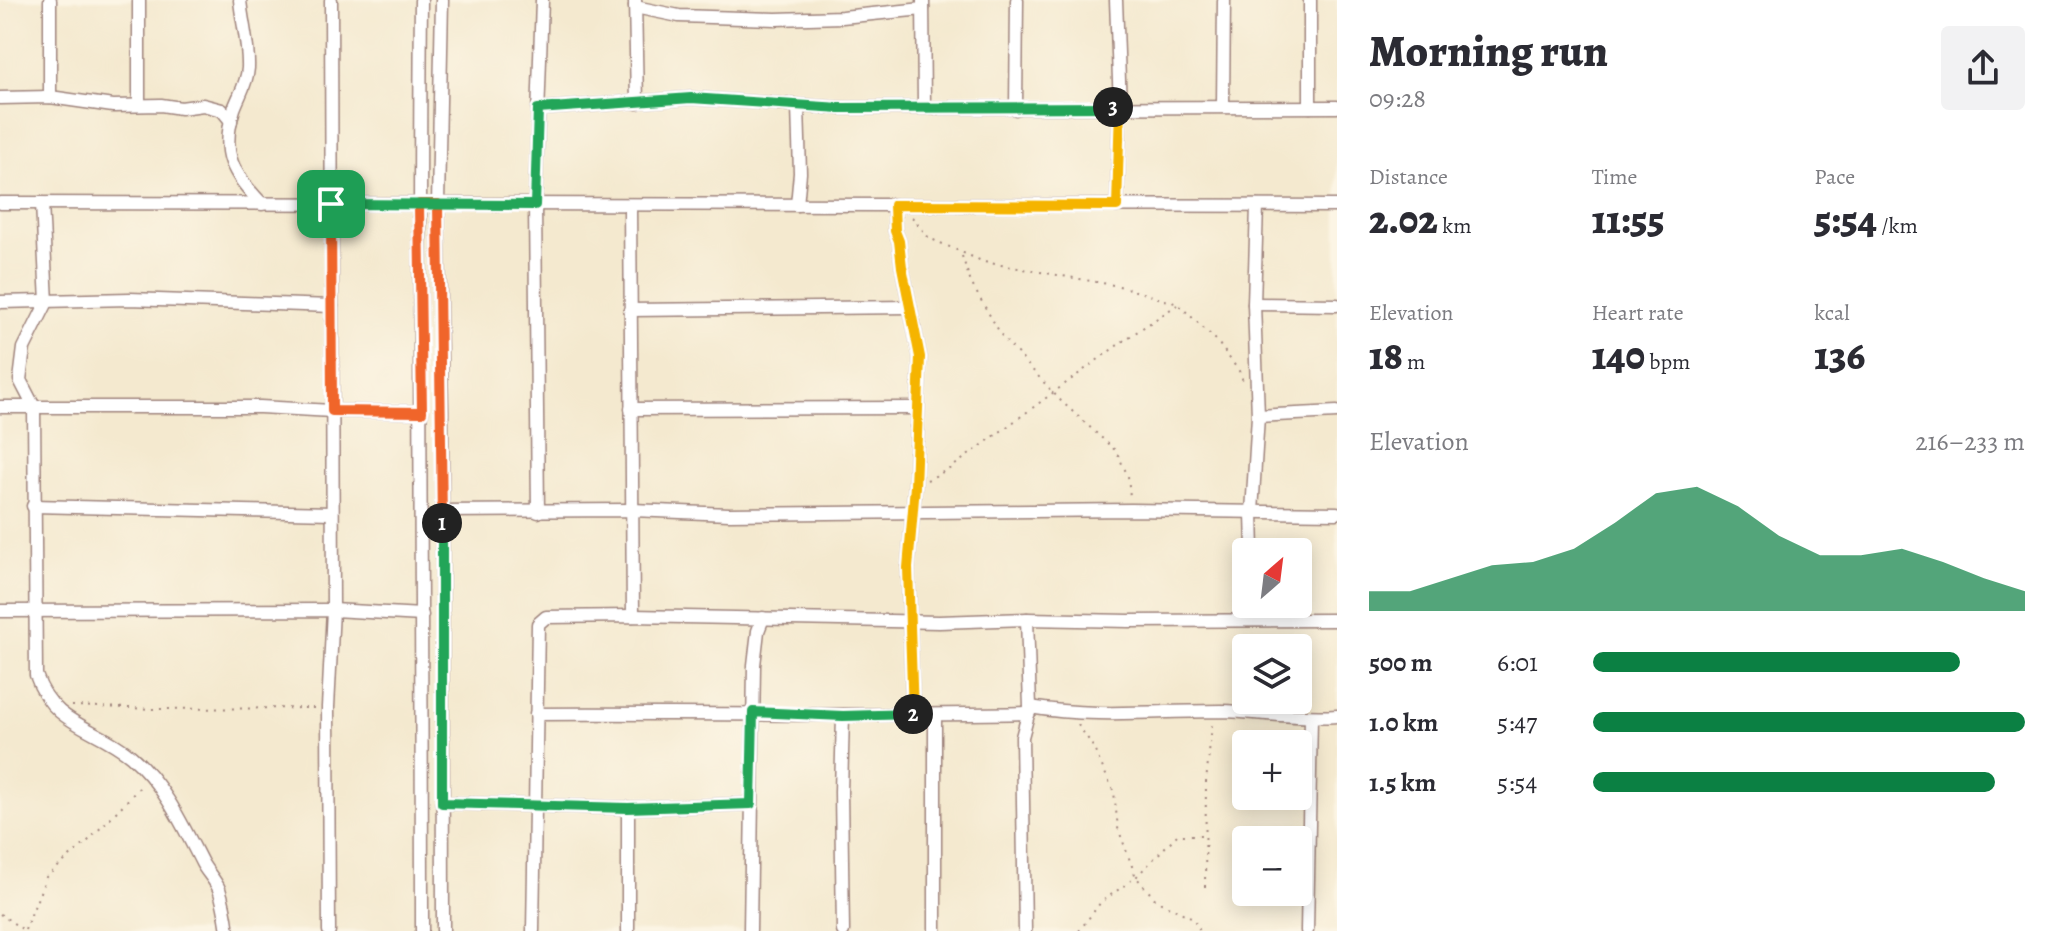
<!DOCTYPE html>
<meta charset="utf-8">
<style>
:root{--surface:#fff;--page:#f2f2f3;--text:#2b2b33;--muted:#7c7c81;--accent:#0b8043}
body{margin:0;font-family:Alegreya,serif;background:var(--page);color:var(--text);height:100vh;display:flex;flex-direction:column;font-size:30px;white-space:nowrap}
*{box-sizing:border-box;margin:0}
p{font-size:26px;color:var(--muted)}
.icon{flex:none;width:44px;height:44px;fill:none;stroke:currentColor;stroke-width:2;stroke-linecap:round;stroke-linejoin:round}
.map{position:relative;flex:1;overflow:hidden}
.drawer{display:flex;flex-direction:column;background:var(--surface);width:720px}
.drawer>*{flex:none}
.needle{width:52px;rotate:28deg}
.buttons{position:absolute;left:1232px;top:538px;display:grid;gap:16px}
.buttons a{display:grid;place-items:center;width:80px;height:80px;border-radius:8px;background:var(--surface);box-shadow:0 4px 20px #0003;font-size:40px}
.pin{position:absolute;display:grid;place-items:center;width:68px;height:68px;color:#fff;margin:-34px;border-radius:16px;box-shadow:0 4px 12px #0006}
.km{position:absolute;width:40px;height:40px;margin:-20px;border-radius:50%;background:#222;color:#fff;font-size:22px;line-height:40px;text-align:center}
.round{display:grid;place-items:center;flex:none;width:84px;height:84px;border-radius:8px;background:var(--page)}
.headline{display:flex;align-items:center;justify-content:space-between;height:136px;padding:0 32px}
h1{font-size:44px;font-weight:800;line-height:60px}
.stats{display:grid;grid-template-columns:repeat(3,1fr);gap:12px;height:136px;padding:8px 32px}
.stats div{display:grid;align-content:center}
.stats b{font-size:40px;font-weight:800}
.stats small{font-size:22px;font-weight:400}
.stats p{font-size:22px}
.chart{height:224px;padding:16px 32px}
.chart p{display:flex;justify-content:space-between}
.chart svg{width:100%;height:144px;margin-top:8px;fill:var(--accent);opacity:.7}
ul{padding:0 32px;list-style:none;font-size:26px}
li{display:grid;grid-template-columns:128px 96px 1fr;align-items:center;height:60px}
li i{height:20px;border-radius:10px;background:var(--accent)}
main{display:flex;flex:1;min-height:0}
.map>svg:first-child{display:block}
</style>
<main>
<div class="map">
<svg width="1337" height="931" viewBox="0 0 1337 931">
<rect width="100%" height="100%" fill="#fcf5e5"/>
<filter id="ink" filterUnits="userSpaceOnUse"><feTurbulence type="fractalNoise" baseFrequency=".0125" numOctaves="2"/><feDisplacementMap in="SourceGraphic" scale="16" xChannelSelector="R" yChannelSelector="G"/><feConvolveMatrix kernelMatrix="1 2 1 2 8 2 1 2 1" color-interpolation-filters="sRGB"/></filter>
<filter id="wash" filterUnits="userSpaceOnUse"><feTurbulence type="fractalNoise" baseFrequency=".006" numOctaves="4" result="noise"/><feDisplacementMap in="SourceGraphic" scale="32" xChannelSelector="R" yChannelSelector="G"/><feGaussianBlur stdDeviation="1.8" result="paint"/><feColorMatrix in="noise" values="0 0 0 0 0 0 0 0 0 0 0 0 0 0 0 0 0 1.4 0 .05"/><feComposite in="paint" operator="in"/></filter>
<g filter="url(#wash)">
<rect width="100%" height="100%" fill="#f4e9cf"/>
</g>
<g filter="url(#ink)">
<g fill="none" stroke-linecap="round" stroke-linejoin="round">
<defs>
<g id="minor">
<path d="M50,0v97"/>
<path d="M240,0c2,22 9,46 8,68 -1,16 -9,27 -14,41 -14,44 -2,64 28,95"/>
<path d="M421,0c-3,310 1,621 1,931"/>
<path d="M442,0l-4,204 4,207 1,520"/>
<path d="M635,0l2,103"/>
<path d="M923,0l1,106"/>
<path d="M1116,0l4,107 -3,99"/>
<path d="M1310,0v107"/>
<path d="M635,7l44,9 97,3 66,-2 81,-8"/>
<path d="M0,98l50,-1 63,9 48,-1 20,3 22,-3 19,5 9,11"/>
<path d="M139,105v-105"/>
<path d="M1223,105l1,-105"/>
<path d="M538,109l153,-11 149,10 497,-1"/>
<path d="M1016,109l1,-109"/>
<path d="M0,203l1337,3"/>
<path d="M42,203l5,99 -23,46 -4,32 14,27 2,268c17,51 59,51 95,81 33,28 52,70 71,107 5,9 13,17 17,26 5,14 7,28 9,42"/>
<path d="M630,205l3,411"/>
<path d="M797,205l3,-32 -2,-67"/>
<path d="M894,205l1,26 4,10 3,26 18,90 -5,129 -7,82 5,148"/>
<path d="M0,302l130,-3 202,7"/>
<path d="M1254,304l83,1"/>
<path d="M630,310l280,-3"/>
<path d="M0,407h260l72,4 90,1"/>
<path d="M631,409l286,-1"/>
<path d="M1258,416l79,-4"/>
<path d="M33,506l299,7"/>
<path d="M442,511l190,-1 97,4 402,-4 206,3"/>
<path d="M538,512l-3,-307 7,-205"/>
<path d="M1253,552l-1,-40 6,-96 -4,-112 3,-98"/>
<path d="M0,611l333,-1 89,5"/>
<path d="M1030,707c63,11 127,4 191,4 38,1 77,8 116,5"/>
<path d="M536,714c164,-1 328,3 493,-1"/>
<path d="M442,803l186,5 123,-4"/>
<path d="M329,931l-1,-224 5,-97 -2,-610"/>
<path d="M533,931l5,-307 8,-7 87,-1 306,6 88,-3 102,2 208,-1"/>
<path d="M628,931v-123"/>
<path d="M750,931l4,-266 4,-34 5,-13"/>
<path d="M843,931l-2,-139 2,-76"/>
<path d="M935,931v-216"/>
<path d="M1025,931l-3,-194 8,-30 -3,-88"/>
<path d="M1307,931l4,-214"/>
</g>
</defs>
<use href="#minor" stroke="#9f847d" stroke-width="15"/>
<g stroke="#9f847d" stroke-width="2" stroke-dasharray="2 6" stroke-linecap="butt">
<path d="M912,217l17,21 55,24 135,24 59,18 38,36 23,31 5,12"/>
<path d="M962,256l9,27 32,55 58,63 55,50 12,25 2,21"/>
<path d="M927,480l24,-12 175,-129 51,-34"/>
<path d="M72,706l83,3 162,-1"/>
<path d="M1078,725l13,18 23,49 4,36 18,49 21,24 36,17 7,13"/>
<path d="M1205,887l1,-105 6,-57"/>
<path d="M0,914l25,17"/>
<path d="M25,930l21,-53 40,-34 57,-59"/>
<path d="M1079,931l22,-29 35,-25 41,-42h28"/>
</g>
<use href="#minor" stroke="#fff" stroke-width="12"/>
</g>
</g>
<g fill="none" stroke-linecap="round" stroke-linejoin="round" filter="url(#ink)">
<defs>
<path id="split-1" d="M331,204l1,207 90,1 -3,-208h19l4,319"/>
<path id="split-2" d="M442,523v280l186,5 123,-4 2,-92 90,4 70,-2"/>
<path id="split-3" d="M913,714l-5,-146 7,-82 5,-129 -18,-90 -3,-26 -4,-10 -1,-26 223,1 3,-99h-7"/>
<path id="split-4" d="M331,204l204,1 3,-96 153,-11 149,10 273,-1"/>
</defs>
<use href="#split-1" stroke="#fff" stroke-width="16"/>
<use href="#split-2" stroke="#fff" stroke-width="16"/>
<use href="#split-3" stroke="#fff" stroke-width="16"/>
<use href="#split-4" stroke="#fff" stroke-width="16"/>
<use href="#split-1" stroke="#f0652b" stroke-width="10"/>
<use href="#split-2" stroke="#22a559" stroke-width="10"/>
<use href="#split-3" stroke="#f5b400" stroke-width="10"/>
<use href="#split-4" stroke="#22a559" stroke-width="10"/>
</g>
</svg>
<div class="buttons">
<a><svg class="needle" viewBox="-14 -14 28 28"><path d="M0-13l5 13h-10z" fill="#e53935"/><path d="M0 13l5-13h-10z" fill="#7c7c81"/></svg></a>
<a><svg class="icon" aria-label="layers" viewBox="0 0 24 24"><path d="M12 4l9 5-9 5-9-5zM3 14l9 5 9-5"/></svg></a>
<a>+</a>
<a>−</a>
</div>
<div class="pin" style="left:331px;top:204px;background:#1e9e55"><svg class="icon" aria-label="arrive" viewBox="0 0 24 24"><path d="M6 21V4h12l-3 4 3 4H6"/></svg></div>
<b class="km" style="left:442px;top:523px">1</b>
<b class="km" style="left:913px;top:714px">2</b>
<b class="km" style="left:1113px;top:107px">3</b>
</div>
<section class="drawer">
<div class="headline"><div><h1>Morning run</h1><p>09:28</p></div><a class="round"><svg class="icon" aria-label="share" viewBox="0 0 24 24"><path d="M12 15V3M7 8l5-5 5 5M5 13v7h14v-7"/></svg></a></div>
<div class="stats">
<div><p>Distance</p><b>2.02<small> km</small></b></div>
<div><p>Time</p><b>11:55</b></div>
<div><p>Pace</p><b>5:54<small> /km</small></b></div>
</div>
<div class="stats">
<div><p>Elevation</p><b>18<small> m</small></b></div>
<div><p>Heart rate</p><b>140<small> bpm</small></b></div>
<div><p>kcal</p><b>136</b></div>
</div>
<div class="chart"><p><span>Elevation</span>216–233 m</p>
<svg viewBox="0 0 160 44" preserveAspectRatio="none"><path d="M0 44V38L10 38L20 34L30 30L40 29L50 25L60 17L70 8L80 6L90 12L100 21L110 27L120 27L130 25L140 29L150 34L160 38V44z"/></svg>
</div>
<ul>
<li><b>500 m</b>6:01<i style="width:85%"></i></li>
<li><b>1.0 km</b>5:47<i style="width:100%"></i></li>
<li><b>1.5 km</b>5:54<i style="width:93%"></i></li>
</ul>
</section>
</main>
